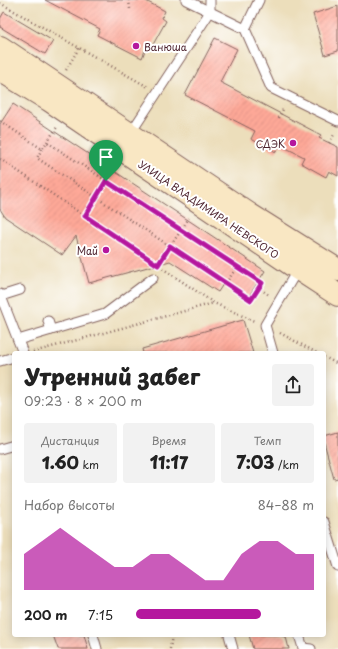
<!DOCTYPE html>
<html lang="ru">
<meta charset="utf-8">
<style>
:root{--surface:#fff;--page:#f2f2f2;--text:#222;--muted:#767676;--accent:#b5179e}
body{margin:0;font-family:"Playpen Sans",sans-serif;background:var(--page);color:var(--text);height:100vh;display:flex;flex-direction:column;font-size:15px;white-space:nowrap}
*{box-sizing:border-box;margin:0}
p{font-size:13px;color:var(--muted)}
.icon{flex:none;width:22px;height:22px;fill:none;stroke:currentColor;stroke-width:2;stroke-linecap:round;stroke-linejoin:round}
.map{position:relative;flex:1;overflow:hidden}
.panel{position:absolute;left:12px;top:351px;width:314px;height:286px;display:flex;flex-direction:column;background:var(--surface);border-radius:4px;box-shadow:0 2px 10px #0003}
.panel>*{flex:none}
.pin{position:absolute;display:grid;place-items:center;width:34px;height:34px;color:#fff;margin:-41px -17px;border-radius:50% 50% 50% 0;rotate:-45deg;box-shadow:0 0 4px #0007}
.pin .icon{rotate:45deg}
.round{display:grid;place-items:center;flex:none;width:42px;height:42px;border-radius:4px;background:var(--page)}
.head{display:flex;align-items:center;justify-content:space-between;height:68px;padding:0 12px}
h1{font-size:22px;font-weight:800;line-height:30px}
.figures{display:grid;grid-template-columns:repeat(3,1fr);gap:6px;height:68px;padding:4px 12px}
.figures div{display:grid;align-content:center;border-radius:4px;background:var(--page);text-align:center}
.figures b{font-size:17px;font-weight:800}
.figures small{font-size:11px;font-weight:400}
.figures p{font-size:11px}
.chart{height:112px;padding:8px 12px}
.chart p{display:flex;justify-content:space-between}
.chart svg{width:100%;height:72px;margin-top:4px;fill:var(--accent);opacity:.7}
ul{padding:0 12px;list-style:none;font-size:13px}
li{display:grid;grid-template-columns:64px 48px 1fr;align-items:center;height:30px}
li i{height:10px;border-radius:5px;background:var(--accent)}
.map>svg:first-child{display:block}
</style>
<div class="map">
<svg width="338" height="649" viewBox="0 0 338 649">
<defs>
<pattern id="building-hatch" width="6" height="6" patternUnits="userSpaceOnUse"><rect width="6" height="6" fill="#fea898"/><path d="M-1 1l2-2M0 6l6-6M5 7l2-2" fill="none" stroke="#db9083"/></pattern>
</defs>
<rect width="100%" height="100%" fill="#fff"/>
<filter id="ink" filterUnits="userSpaceOnUse"><feTurbulence type="fractalNoise" baseFrequency=".025" numOctaves="2"/><feDisplacementMap in="SourceGraphic" scale="8" xChannelSelector="R" yChannelSelector="G"/><feConvolveMatrix kernelMatrix="1 2 1 2 8 2 1 2 1" color-interpolation-filters="sRGB"/></filter>
<filter id="wash" filterUnits="userSpaceOnUse"><feTurbulence type="fractalNoise" baseFrequency=".012" numOctaves="4" result="noise"/><feDisplacementMap in="SourceGraphic" scale="16" xChannelSelector="R" yChannelSelector="G"/><feGaussianBlur stdDeviation="0.9" result="paint"/><feColorMatrix in="noise" values="0 0 0 0 0 0 0 0 0 0 0 0 0 0 0 0 0 1.4 0 .05"/><feComposite in="paint" operator="in"/></filter>
<g filter="url(#wash)">
<rect width="100%" height="100%" fill="#ecdebb"/>
<g id="blocks">
<g fill="url(#building-hatch)">
<path d="M45,0h99l21,11 -3,7 4,3 -16,29 -4,-2 -4,10 -45,-23 3,-6z"/>
<path d="M338,6v45l-13,4 -12,-41z"/>
<path d="M4,12l49,29 -8,13 -45,-27v-8z"/>
<path d="M215,38l22,11 -17,33 101,53 -2,3 19,9v29l-9,-5 -3,6 -25,-14 3,-6 -24,-12 -4,7 -25,-13 4,-8 -70,-36z"/>
<path d="M13,104l252,167 -16,25 -24,-15 -7,11 -48,-31 -81,22 -13,-47 -14,19 -57,-38 -5,-8v-85z"/>
<path d="M243,320l10,33h-110l-1,-4z"/>
<path d="M338,432v46l-4,1 -10,-37v-6z"/>
<path d="M53,635h31l4,14h-30z"/>
<path d="M249,635h29l8,2 3,12h-36z"/>
</g>
</g>
</g>
<g filter="url(#ink)">
<use href="#blocks" fill-opacity="0" stroke="#83625d" stroke-width="1"/>
<g fill="none" stroke-linecap="round" stroke-linejoin="round">
<defs>
<g id="lane">
<path d="M186,0l59,29 26,59 67,33"/>
<path d="M245,29l14,-29"/>
<path d="M130,134l80,-122v-12"/>
<path d="M0,294l23,59"/>
<path d="M1,296l19,-6"/>
<path d="M48,321l3,9"/>
<path d="M18,340l87,-26 48,-36"/>
<path d="M273,353l-8,-28 33,-56"/>
<path d="M0,361l14,-4"/>
<path d="M0,449l14,-4"/>
<path d="M324,522l14,45"/>
<path d="M93,635l4,14"/>
<path d="M229,635l4,14"/>
<path d="M299,635l4,13 8,1"/>
</g>
<g id="secondary">
<path d="M0,47l249,167 89,56"/>
<path d="M0,70l49,30 249,169 40,26"/>
</g>
</defs>
<use href="#lane" stroke="#83625d" stroke-width="11"/>
<use href="#secondary" stroke="#83625d" stroke-width="24"/>
<g stroke="#83625d" stroke-width="2.5" stroke-dasharray="1 3" stroke-linecap="butt">
<path d="M129,0l1,9"/>
<path d="M0,3l148,84"/>
<path d="M66,70l13,-22"/>
<path d="M279,118l5,-11"/>
<path d="M0,121l42,28 5,-7 215,141 -3,5 10,7"/>
<path d="M47,142l10,-15"/>
<path d="M329,143l6,-10"/>
<path d="M42,149l-5,9 214,142 8,-12"/>
<path d="M0,159l214,144 40,18"/>
<path d="M85,216l30,-48"/>
<path d="M158,265l31,-47"/>
<path d="M226,283l11,-16"/>
<path d="M280,333l37,20"/>
<path d="M33,352l181,-49"/>
<path d="M324,357l14,7"/>
<path d="M170,649l2,-14"/>
</g>
<use href="#lane" stroke="#fff" stroke-width="9"/>
<use href="#secondary" stroke="#f9e7c3" stroke-width="22"/>
</g>
</g>
<g fill="none" stroke-linecap="round" stroke-linejoin="round" filter="url(#ink)">
<defs>
<path id="route" d="M106,181l156,102 -11,17 -81,-54 -12,19 -73,-49z"/>
</defs>
<use href="#route" stroke="#fff" stroke-width="8"/>
<use href="#route" stroke="#b5179e" stroke-width="5"/>
</g>
<g fill="#b5179e" stroke="#fff" stroke-width="1.5">
<circle cx="136" cy="46" r="4"/>
<circle cx="293" cy="143" r="4"/>
<circle cx="106" cy="250" r="4"/>
</g>
<g text-anchor="middle" dominant-baseline="central" stroke-width="4" stroke-linejoin="round" paint-order="stroke">
<g font-size="10" fill="#4a1f2b" stroke="#fff" text-anchor="end">
<text x="144" y="46" text-anchor="start">Ванюша</text>
<text x="285" y="143">СДЭК</text>
<text x="98" y="250">Май</text>
</g>
<g font-size="10" fill="#4a1f2b" stroke="#fff">
<text transform="translate(209 209) rotate(34)">УЛИЦА ВЛАДИМИРА НЕВСКОГО</text>
</g>
</g>
</svg>
<div class="pin" style="left:106px;top:181px;background:#1e9e55"><svg class="icon" aria-label="arrive" viewBox="0 0 24 24"><path d="M6 21V4h12l-3 4 3 4H6"/></svg></div>
<section class="panel">
<div class="head"><div><h1>Утренний забег</h1><p>09:23 · 8 × 200 m</p></div><a class="round"><svg class="icon" aria-label="share" viewBox="0 0 24 24"><path d="M12 15V3M7 8l5-5 5 5M5 13v7h14v-7"/></svg></a></div>
<div class="figures">
<div><p>Дистанция</p><b>1.60<small> km</small></b></div>
<div><p>Время</p><b>11:17</b></div>
<div><p>Темп</p><b>7:03<small> /km</small></b></div>
</div>
<div class="chart"><p><span>Набор высоты</span>84–88 m</p>
<svg viewBox="0 0 160 44" preserveAspectRatio="none"><path d="M0 44V22L10 14L20 6L30 14L40 22L50 30L60 30L70 22L80 22L90 30L100 38L110 38L120 22L130 14L140 14L150 22L160 22V44z"/></svg>
</div>
<ul>
<li><b>200 m</b>7:15<i style="width:70%"></i></li>
</ul>
</section>
</div>
